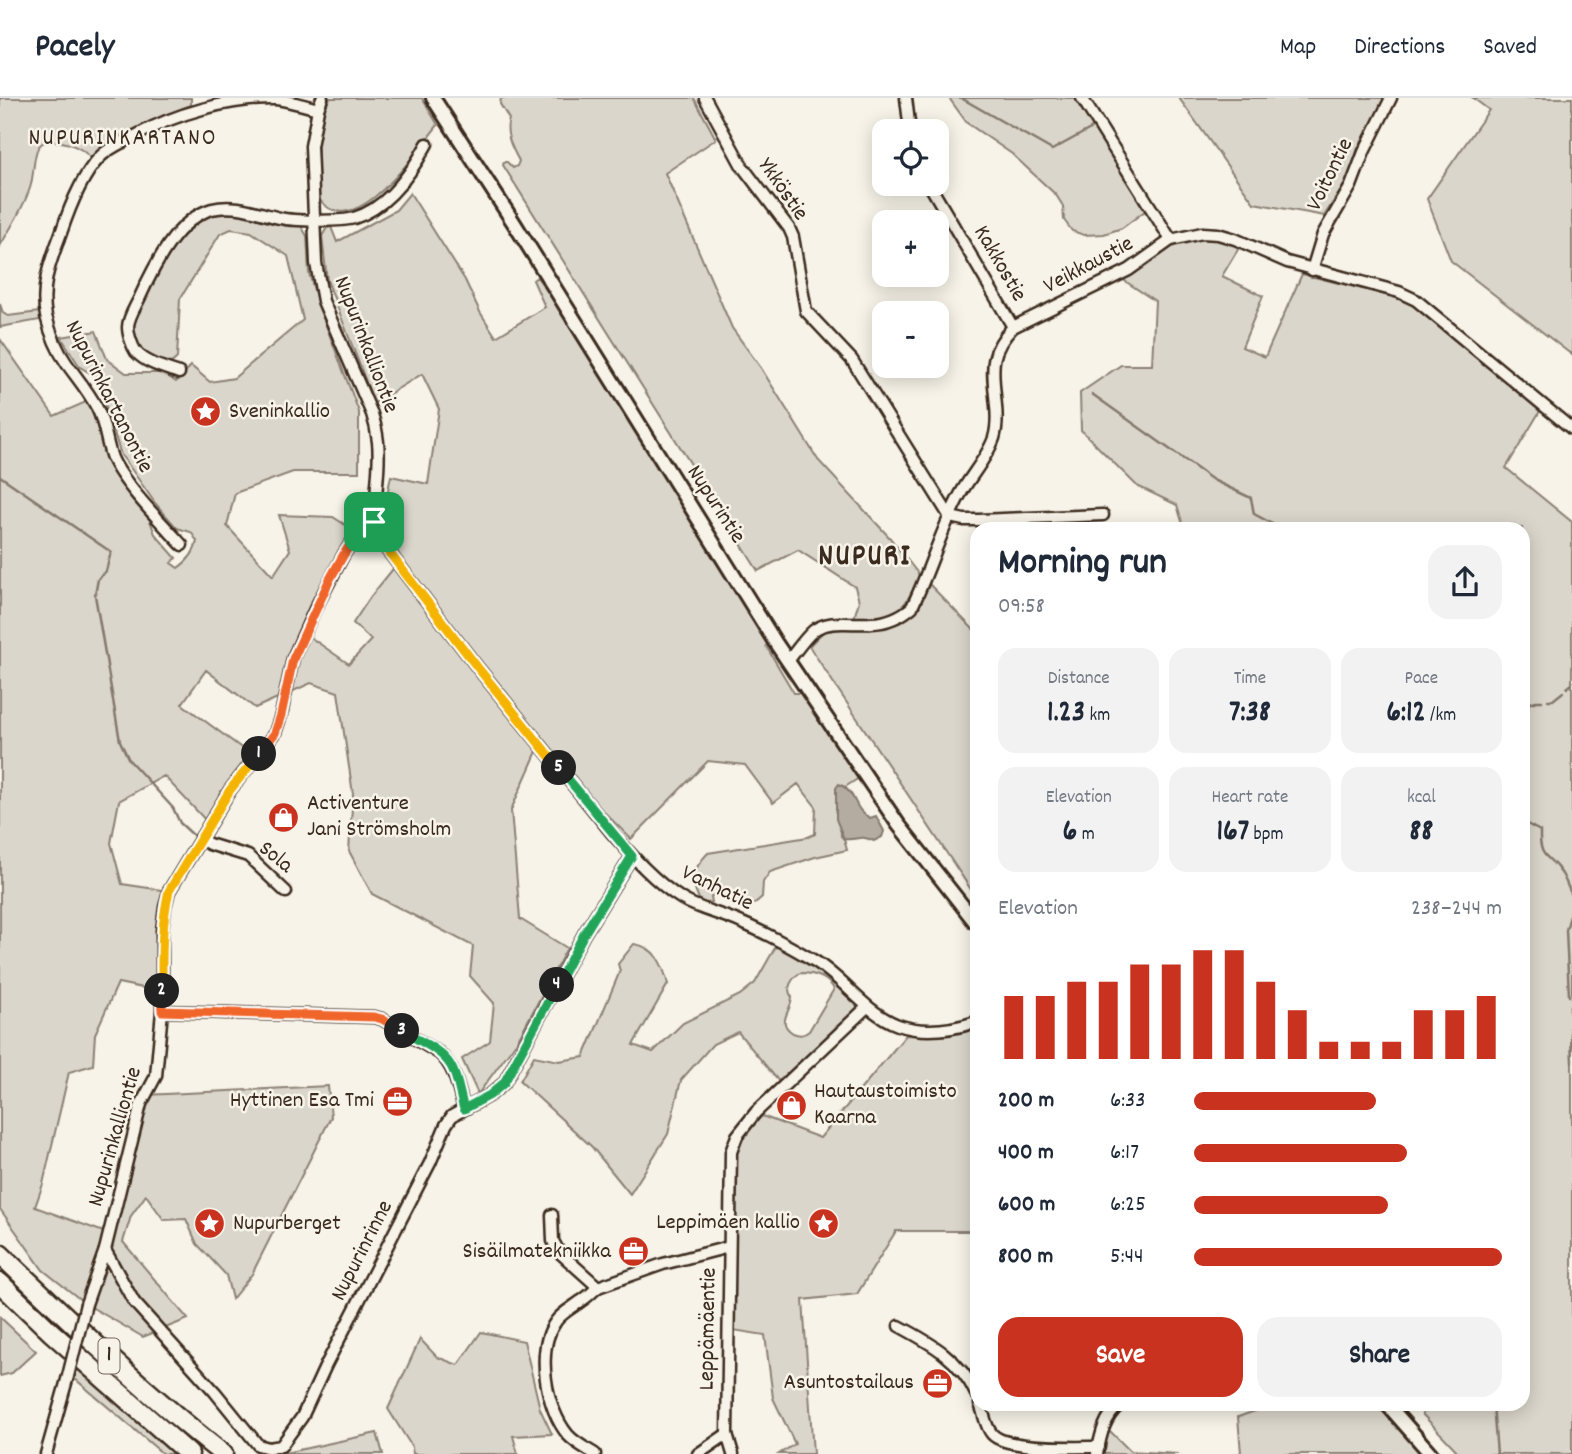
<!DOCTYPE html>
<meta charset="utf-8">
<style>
:root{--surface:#fff;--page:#f2f2f3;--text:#1f2937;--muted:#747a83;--line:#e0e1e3;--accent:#c8321e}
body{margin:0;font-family:Dekko,sans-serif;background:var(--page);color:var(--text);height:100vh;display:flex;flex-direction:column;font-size:26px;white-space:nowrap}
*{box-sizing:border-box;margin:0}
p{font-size:23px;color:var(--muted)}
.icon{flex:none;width:38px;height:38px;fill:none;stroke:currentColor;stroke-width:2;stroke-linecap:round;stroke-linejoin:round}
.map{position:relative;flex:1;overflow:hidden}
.drawer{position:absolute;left:970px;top:424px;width:560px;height:889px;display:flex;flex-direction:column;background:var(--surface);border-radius:21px;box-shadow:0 4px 18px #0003}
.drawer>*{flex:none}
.fabs{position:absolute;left:872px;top:21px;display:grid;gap:14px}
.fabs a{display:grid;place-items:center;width:77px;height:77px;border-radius:14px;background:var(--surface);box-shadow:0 4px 18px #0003;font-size:35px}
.pin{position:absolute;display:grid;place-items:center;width:60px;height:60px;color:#fff;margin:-30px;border-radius:14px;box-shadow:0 4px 10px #0006}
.km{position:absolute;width:35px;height:35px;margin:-18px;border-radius:50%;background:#222;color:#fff;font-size:19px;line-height:35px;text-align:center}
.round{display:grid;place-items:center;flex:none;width:74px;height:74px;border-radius:21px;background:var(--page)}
.overview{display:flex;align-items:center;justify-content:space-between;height:119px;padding:0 28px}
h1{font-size:38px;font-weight:700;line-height:52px}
.stats{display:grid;grid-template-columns:repeat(3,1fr);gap:10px;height:119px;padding:7px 28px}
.stats div{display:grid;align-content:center;border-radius:18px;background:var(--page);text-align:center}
.stats b{font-size:30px;font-weight:700}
.stats small{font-size:19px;font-weight:400}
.stats p{font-size:19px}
.chart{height:196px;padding:14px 28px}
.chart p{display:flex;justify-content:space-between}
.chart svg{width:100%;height:126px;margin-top:7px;stroke:var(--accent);stroke-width:6}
.button{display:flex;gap:14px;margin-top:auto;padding:14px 28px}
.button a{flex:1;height:80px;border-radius:21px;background:var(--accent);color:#fff;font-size:28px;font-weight:700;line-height:80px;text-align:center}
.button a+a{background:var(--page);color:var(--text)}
ul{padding:0 28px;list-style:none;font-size:23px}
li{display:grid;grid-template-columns:112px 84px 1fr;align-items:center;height:52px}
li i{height:18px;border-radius:9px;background:var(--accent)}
header{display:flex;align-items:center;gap:42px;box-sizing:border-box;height:98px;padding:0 35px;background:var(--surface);border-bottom:2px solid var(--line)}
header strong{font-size:33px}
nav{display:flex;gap:38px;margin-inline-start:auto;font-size:24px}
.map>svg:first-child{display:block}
</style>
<header>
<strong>Pacely</strong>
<nav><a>Map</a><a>Directions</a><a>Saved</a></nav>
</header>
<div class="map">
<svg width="1572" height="1356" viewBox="0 0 1572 1356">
<rect width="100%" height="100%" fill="#f7f3e8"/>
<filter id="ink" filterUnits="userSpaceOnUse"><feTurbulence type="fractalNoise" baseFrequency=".0143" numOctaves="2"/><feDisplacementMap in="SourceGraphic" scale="14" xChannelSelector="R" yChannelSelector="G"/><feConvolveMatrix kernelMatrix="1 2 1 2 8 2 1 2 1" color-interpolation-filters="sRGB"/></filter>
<g filter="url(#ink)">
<g fill="#dbd6cb" stroke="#8b8074" stroke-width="2" fill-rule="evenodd">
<path d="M0,0h191v7c-36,13 -70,28 -98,55 -4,-4 -8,-8 -13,-11 -10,-6 -38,-15 -43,1 -4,10 -3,26 -7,38 -7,21 -19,39 -30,58z"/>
<path d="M330,0h92l16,27c-21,25 -84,121 -119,74 -1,-34 -6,-70 11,-101z"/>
<path d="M501,0h193l22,41 -51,34 67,155 29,40 57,92 72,78 30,38c-19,38 -22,43 -66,42l5,-17 -4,-14 -57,-37 -40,21 -255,-406 1,-3h3l6,6 4,-2 2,-5c-7,-13 -15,-28 -10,-42l-9,-15z"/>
<path d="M949,0h127l69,113 -23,17 -18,6 -20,1 -12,-4 -8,-11 -1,-14 -7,-11 -44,-41 -45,-31z"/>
<path d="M1179,0h207l-28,50 -10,31 -24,37 -70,-13z"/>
<path d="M1473,0h99v257l-121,-94 -24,-62 62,-89z"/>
<path d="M410,95l55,87 15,32 16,25 49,-30 -12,-27 4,-3 35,48 146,233 50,84 -2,4 28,47h7l58,85 -14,9 -6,-2 2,51 3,3 3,11 -32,7 -45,15 -7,10 -1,15 -8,7 -8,-1 -29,-9 -4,1 -2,2 1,5 -10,2c-13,-21 -10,-35 6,-51l100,-16 7,-3 1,-27 -18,-23 -25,19 -28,-38 -37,-4 -77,78 -47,-47 -42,-52 -31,70 9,109 47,29 -50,93 -39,53 -16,-35 28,-18 4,-38 -24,-27 3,-30 -101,-52 -23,-43 4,-57 -15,-102 -27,-9 -56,25 -49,-38 -24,34 73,54 -46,66 -45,-48 -45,25 -8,42 11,41 47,7 -7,101 -44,-9 -23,51 -2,31 -24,7 -26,112 -8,23 74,27 36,-139 183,-9 3,31 -79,157 -20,25 -6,-24 -29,-31 -11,-25 -22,1 -18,-25 -15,21 -8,26 65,77 -45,18 -57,-33 -43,-34 -43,-61v-870l54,77 34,-15 26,71 35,46 6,16 21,24 -5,5 7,5c10,-7 17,-15 19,-27l-6,-9 -14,-4 -22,-25 -28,-40 -6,-8 -17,-54 1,-11 -10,-14 -15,-9 -19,-30 35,-6 11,28 19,14h37l13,9 15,-16 19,16 24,-4 69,-58 -15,-64 -37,-24 -20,-3 -11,5 -40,65 -3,59c-4,4 -5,5 -10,6 -10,1 -26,-10 -31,-18 -4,-9 -4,-20 -2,-29 20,-37 47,-110 97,-106 23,2 46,8 69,13l7,12 2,37 11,37 39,102v60h-66l-58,21 -8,33 46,50 17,-26 -11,-35 54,2 25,16 -54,100 45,31 22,-24 -18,-17 18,-27 30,-37 -19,-40 9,-43 37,8 11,-75 -17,-35 -49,30 -3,-12 -43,-112 -5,-44 5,-8 4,-1 6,15 59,-32z"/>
<path d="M1199,140h14l27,8 -18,30 41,20 -21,51 23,10 37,-83 93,23 22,10 123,104 -34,57 66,54v932h-112l-38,-40 8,-10h92v-876h-338l-7,-23 -40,-19 -56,-56 -1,-37 41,-28h31l3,-64 -33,-22 56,-36z"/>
<path d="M0,206l3,9 5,3 32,-4v8l-40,7z"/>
<path d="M929,486l45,46h2v258l-4,3 -163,-245 14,-14 22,-4h41l20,-11 12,-9z"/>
<path d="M634,846c22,3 29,21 34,40l-35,61 20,7 30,-29 57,-28 15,-12 21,-37c30,16 65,31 84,60l-1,5 -79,72 -42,-51 -25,12 -32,36 -13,54 -38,60 -38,-47 -72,-66 14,-25 25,5 25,-4 36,-86 -2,-7zM800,875c14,0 27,4 34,16l-25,42c-5,4 -9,5 -16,2 -18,-11 -1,-22 -1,-36 -7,-8 0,-19 8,-24z"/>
<path d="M976,928v205h-80l-39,63 -54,6 10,154h-34l16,-10 -22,-46 -8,-63 -32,-5 4,-179 8,-18 17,-17 58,22 86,-103 19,1z"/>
<path d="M0,1219l36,34 -24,22 -12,3z"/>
<path d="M481,1234l43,9 16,68 12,25 -39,2 5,18h-105l-1,-7 -24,-38 32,-70 17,18 21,8z"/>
<path d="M76,1269l103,87h-16l-89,-76z"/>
<path d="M1275,1306h104l43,50h-186l5,-1 -3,-36z"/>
<path d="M1104,1334l8,1 18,18 48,3h-78z"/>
<path d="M377,1335l6,21h-103z"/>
</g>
<path fill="#b4aca0" stroke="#84786c" stroke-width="2" d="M839,686c19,9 13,25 31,34l6,-2 8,15 -2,6 -8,4c-16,-7 -16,0 -30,-2l-8,-20v-31z"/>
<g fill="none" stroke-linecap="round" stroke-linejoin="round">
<g stroke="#84786c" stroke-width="2.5">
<path d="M961,0l91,52 42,-23"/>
<path d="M1092,296l121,86 38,18 3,16 26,14"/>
<path d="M0,378l111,76 -5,19 -8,8 -3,16 25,146 9,19 44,48 7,15 13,12"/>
<path d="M1567,590l5,-4"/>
<path d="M1548,602h5l10,-8"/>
<path d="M1522,608l14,-5h6"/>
<path d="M1522,711l5,15 13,7c-1,30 9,22 22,43 4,7 6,14 10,21"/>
<path d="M1569,898l-3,-66 6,-21"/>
<path d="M1570,908l2,56"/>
<path d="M1493,1306l4,50"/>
</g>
<defs>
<g id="street">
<path d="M705,0l37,68 47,62 4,9 13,74 46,49 98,157 14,3h15l124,-5"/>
<path d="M906,0l4,33"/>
<path d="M1082,0l89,142"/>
<path d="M929,86l84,143"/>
<path d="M1312,172l11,-36 28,-48 13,-34 27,-54"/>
<path d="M179,275c-14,-5 -32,-9 -43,-21 -4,-6 -8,-18 -8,-25 0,-10 8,-21 12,-30 14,-31 37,-78 72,-88 24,-6 45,4 68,9 12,3 62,4 74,0 33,-10 58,-46 73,-74"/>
<path d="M375,424l5,16 8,13 90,117 134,165c21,24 43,49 70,66 18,11 41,15 60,24 24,10 49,24 71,37 31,18 52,53 85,65 26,9 53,5 78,-3"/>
<path d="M182,447c-20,-22 -58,-60 -70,-87 -6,-16 -7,-35 -15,-50 -8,-16 -20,-30 -30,-44 -10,-14 -17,-32 -21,-48 -6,-30 5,-56 15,-83 8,-24 20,-56 38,-75 9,-10 24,-16 36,-22 39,-22 95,-38 141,-37 14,2 28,6 42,10"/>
<path d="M788,563c8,-10 16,-22 25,-30 16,-13 40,-6 59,-8 14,0 30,-7 40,-16 18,-37 29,-78 49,-114 10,-18 26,-35 33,-55 3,-10 3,-22 2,-32 -3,-35 -9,-52 17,-79l116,-57 42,-30 31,-7 16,1 17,5 52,23 112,30 17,8 156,129"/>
<path d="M200,741l9,5 39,12 38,36"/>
<path d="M162,913l212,6 8,2 57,34c17,15 19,36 25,56"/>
<path d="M552,1117l1,26 6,11 39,35 65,-23 66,-17"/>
<path d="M105,1152l29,52 81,90 43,53 11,3 12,-2 21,-29 24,-52 104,-202 16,-38 6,-9 38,-21 14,-12 80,-149 48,-78"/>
<path d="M86,1206l19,-54 36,-146 15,-28 6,-65v-81l3,-23 4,-16 61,-101 45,-57 6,-18 12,-57 22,-49 29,-55 14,-21 17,-11c-1,-26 6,-54 3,-80 -1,-9 -3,-19 -6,-28l-49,-113 -7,-38 -5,-117 7,-37 4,-11"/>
<path d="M899,1228c32,17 62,34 77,68"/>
<path d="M980,1306c4,9 5,22 12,30 14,16 84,13 107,13"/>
<path d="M46,1356l22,-78"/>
<path d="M595,1356c-8,-5 -20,-11 -27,-19 -22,-26 -33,-85 -12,-114 7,-9 16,-13 25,-20 7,-4 12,-10 17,-14"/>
<path d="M698,1356l29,-20"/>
<path d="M733,1356l-6,-20 4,-282 6,-16 19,-24 111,-105"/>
<path d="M1097,1356c4,-20 7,-36 23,-50"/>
</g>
<g id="secondary">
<path d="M433,0l81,125 261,419 123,182 78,99"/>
<path d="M1387,1306l44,50"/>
</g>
<g id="highway">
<path d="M0,1156c72,69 144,138 223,200"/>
<path d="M0,1185l52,50 137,121"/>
</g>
</defs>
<use href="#street" stroke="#3b2a1e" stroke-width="15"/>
<use href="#secondary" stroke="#3b2a1e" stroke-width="18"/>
<use href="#highway" stroke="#3b2a1e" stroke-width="23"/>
<use href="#street" stroke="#f7f3e8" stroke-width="10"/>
<use href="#secondary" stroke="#f7f3e8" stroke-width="12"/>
<use href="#highway" stroke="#f7f3e8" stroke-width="18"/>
<defs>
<path id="street-bridge" d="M68,1278l18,-72"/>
</defs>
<use href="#street-bridge" stroke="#3b2a1e" stroke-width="15" stroke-linecap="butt"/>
<use href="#street-bridge" stroke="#f7f3e8" stroke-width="10"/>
</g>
</g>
<g fill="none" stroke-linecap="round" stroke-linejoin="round" filter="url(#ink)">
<defs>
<path id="split-1" d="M259,656l16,-21 6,-18 12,-56 37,-80 14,-25 14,-21 16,-11"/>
<path id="split-2" d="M162,893c0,-34 -1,-67 7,-100l61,-101 29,-36"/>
<path id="split-3" d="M162,893v20l212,6 8,2 20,12"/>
<path id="split-4" d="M402,933c17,10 39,18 49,35 7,12 9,30 13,43l26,-14 14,-12 53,-98"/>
<path id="split-5" d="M557,887l27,-51 48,-78 -73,-88"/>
<path id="split-6" d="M374,424l6,16 8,13 90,117 81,100"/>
</defs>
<use href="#split-1" stroke="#fff" stroke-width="14"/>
<use href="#split-2" stroke="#fff" stroke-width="14"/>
<use href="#split-3" stroke="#fff" stroke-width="14"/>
<use href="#split-4" stroke="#fff" stroke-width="14"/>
<use href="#split-5" stroke="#fff" stroke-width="14"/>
<use href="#split-6" stroke="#fff" stroke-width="14"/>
<use href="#split-1" stroke="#f0652b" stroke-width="9"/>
<use href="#split-2" stroke="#f5b400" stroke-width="9"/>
<use href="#split-3" stroke="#f0652b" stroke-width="9"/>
<use href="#split-4" stroke="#22a559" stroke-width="9"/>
<use href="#split-5" stroke="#22a559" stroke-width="9"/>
<use href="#split-6" stroke="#f5b400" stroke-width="9"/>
</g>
<defs>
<symbol id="sight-disc" viewBox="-11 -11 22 22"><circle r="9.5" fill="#c8321e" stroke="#f7f3e8"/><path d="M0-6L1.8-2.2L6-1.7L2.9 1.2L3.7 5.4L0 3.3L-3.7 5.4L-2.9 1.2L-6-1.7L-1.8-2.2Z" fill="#fff"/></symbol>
<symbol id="shop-disc" viewBox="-11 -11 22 22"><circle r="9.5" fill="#c8321e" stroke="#f7f3e8"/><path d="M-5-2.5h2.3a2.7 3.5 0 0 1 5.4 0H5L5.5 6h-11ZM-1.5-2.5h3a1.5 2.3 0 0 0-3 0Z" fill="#fff"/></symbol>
<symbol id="office-disc" viewBox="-11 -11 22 22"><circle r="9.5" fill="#c8321e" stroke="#f7f3e8"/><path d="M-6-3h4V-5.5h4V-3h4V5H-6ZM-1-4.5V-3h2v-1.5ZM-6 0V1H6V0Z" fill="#fff"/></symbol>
</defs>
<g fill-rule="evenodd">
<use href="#sight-disc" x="188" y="296" width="35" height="35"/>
<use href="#shop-disc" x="266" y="702" width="35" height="35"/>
<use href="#office-disc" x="380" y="986" width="35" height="35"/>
<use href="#shop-disc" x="774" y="990" width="35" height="35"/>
<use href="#sight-disc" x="806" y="1108" width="35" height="35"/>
<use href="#sight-disc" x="192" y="1108" width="35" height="35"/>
<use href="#office-disc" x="616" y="1136" width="35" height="35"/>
<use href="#office-disc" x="920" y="1268" width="35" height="35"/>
</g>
<g text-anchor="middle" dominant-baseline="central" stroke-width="5" stroke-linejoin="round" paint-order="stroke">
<rect fill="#f7f3e8" stroke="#73665b" stroke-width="2" x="98.5" y="1240.5" width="21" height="35" rx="5"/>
<g font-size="21" font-weight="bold" fill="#3b2a1e">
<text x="109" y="1258">1</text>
</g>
<g font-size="23" fill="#3b2a1e" stroke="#f7f3e8">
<text transform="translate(1331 77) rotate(-64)">Voitontie</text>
<text transform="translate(782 92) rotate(55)">Ykköstie</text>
<text transform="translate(999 166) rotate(60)">Kakkostie</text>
<text transform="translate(1089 168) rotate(-28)">Veikkaustie</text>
<text transform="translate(365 247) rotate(69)">Nupurinkalliontie</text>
<text transform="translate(108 299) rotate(63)">Nupurinkartanontie</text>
<text transform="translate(715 407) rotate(57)">Nupurintie</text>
<text transform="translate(275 760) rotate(39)">Sola</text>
<text transform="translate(717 791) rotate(26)">Vanhatie</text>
<text transform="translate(116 1039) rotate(-74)">Nupurinkalliontie</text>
<text transform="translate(363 1153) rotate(-63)">Nupurinrinne</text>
<text transform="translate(709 1231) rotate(-89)">Leppämäentie</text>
</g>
<g font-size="23" fill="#3b2a1e" stroke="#f7f3e8" text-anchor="start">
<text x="229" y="314">Sveninkallio</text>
<text x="307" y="706">Activenture<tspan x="307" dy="26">Jani Strömsholm</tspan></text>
<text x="814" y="994">Hautaustoimisto<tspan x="814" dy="26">Kaarna</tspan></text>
<text x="374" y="1003" text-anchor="end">Hyttinen Esa Tmi</text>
<text x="800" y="1125" text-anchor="end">Leppimäen kallio</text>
<text x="233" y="1126">Nupurberget</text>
<text x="611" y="1154" text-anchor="end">Sisäilmatekniikka</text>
<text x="914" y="1285" text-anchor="end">Asuntostailaus</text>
</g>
<g font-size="24" letter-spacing="2" fill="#3b2a1e" stroke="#f7f3e8">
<text x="123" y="41">NUPURINKARTANO</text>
</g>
<g font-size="30" font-weight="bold" letter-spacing="2" fill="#3b2a1e" stroke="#f7f3e8">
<text x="865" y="460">NUPURI</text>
</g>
</g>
</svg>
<div class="fabs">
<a><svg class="icon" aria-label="locate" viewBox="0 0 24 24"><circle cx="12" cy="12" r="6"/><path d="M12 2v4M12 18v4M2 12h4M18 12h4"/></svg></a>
<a>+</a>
<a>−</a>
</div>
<div class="pin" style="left:374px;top:424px;background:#1e9e55"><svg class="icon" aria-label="arrive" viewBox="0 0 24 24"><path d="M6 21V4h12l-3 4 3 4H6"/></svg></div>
<b class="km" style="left:259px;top:656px">1</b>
<b class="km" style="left:162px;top:893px">2</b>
<b class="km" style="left:402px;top:933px">3</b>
<b class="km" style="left:557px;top:887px">4</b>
<b class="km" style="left:559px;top:670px">5</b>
<section class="drawer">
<div class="overview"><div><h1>Morning run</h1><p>09:58</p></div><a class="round"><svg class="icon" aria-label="share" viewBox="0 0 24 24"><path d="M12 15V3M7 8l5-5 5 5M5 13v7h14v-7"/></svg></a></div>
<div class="stats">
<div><p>Distance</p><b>1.23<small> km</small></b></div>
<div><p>Time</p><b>7:38</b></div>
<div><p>Pace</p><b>6:12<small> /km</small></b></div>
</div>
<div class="stats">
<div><p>Elevation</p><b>6<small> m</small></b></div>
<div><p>Heart rate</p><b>167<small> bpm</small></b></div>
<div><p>kcal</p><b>88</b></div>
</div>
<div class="chart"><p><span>Elevation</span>238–244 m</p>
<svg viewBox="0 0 160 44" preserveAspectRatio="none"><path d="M5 44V22M15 44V22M25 44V17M35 44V17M45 44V11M55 44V11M65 44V6M75 44V6M85 44V17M95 44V27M105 44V38M115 44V38M125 44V38M135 44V27M145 44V27M155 44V22"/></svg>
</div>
<ul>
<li><b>200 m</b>6:33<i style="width:59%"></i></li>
<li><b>400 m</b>6:17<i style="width:69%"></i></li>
<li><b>600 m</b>6:25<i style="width:63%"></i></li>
<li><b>800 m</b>5:44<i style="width:100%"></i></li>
</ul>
<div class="button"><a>Save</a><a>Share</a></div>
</section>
</div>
